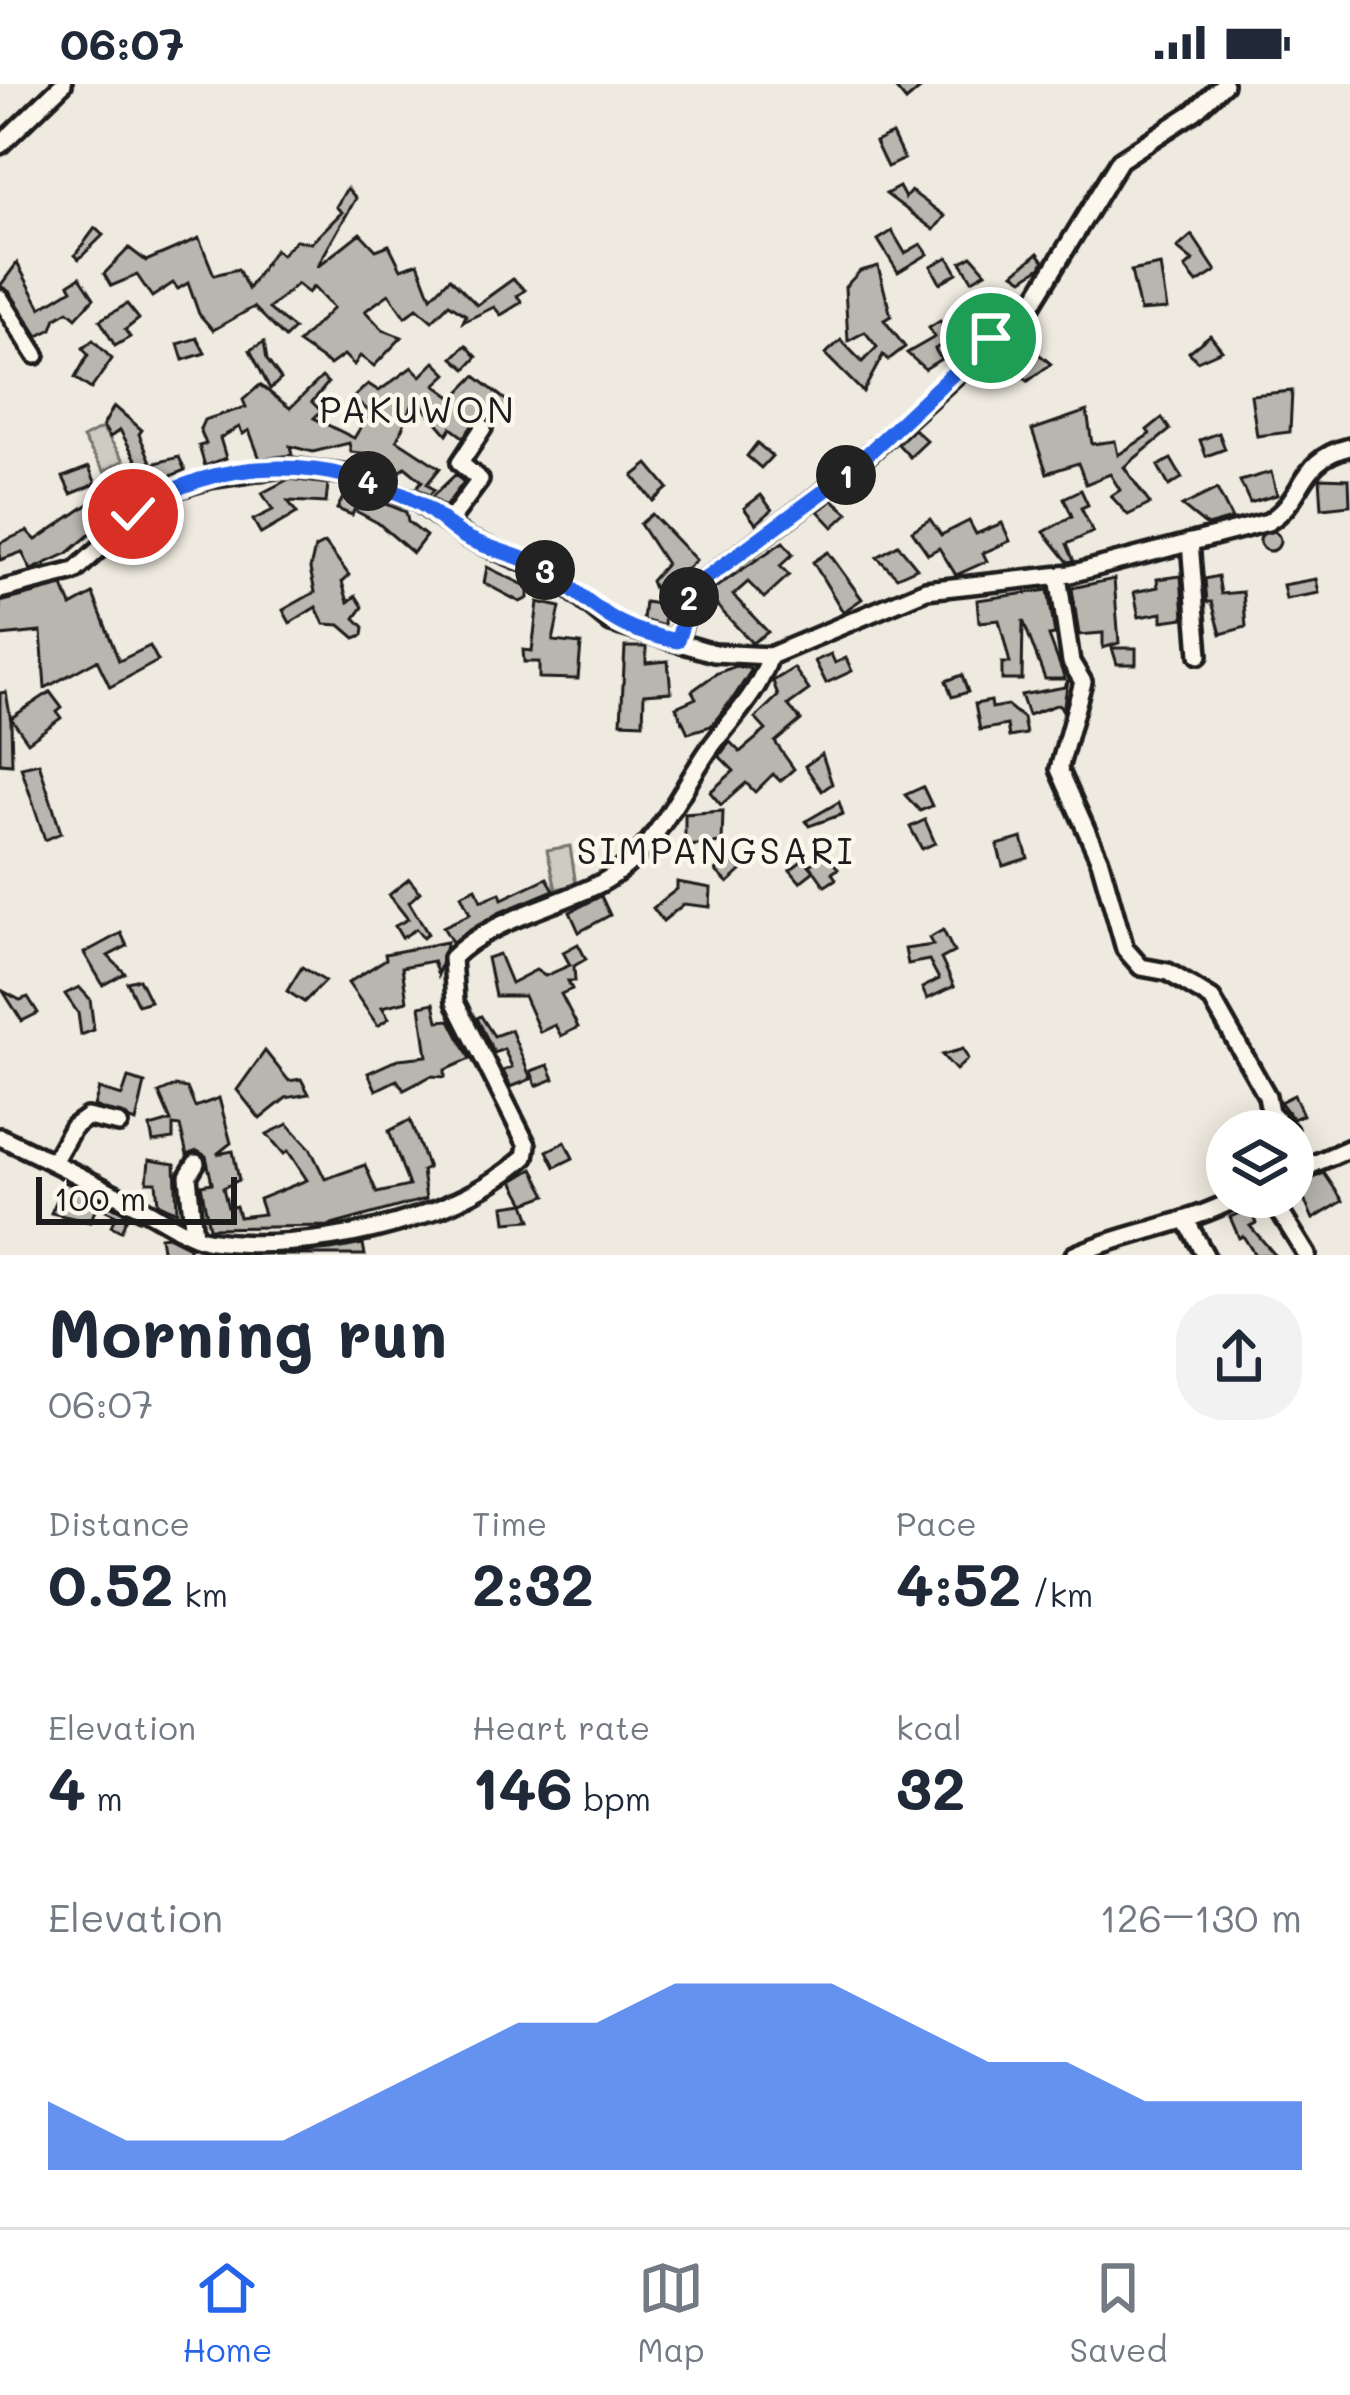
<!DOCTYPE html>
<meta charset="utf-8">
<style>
:root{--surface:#fff;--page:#f2f2f3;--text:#1f2937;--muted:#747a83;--line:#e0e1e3;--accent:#2563eb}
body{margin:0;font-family:Mali,sans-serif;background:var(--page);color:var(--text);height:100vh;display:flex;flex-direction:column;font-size:45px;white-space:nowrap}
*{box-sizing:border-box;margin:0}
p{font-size:39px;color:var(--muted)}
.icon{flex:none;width:66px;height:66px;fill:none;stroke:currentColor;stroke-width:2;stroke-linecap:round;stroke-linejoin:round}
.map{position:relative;height:1171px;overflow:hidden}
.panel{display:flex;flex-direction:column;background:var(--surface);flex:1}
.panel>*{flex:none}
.tools{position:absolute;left:1206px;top:1026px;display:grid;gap:24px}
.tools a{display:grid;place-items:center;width:108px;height:108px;border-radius:50%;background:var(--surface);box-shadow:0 6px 30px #0003;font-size:60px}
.scale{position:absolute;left:36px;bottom:30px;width:201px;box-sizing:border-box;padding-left:12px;border:6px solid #1c1c1c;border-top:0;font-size:33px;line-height:42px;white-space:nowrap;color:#1c1c1c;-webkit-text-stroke:9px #fbf7ec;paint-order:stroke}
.pin{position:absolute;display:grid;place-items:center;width:102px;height:102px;color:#fff;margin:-51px;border:6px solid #fff;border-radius:50%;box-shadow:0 3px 12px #0007}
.km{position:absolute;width:60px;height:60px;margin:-30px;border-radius:50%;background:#222;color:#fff;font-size:33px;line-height:60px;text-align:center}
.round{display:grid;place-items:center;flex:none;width:126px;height:126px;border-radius:48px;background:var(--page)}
.headline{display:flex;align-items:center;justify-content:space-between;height:204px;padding:0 48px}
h1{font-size:66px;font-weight:700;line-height:90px}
.figures{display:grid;grid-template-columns:repeat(3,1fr);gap:18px;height:204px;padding:12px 48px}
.figures div{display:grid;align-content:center}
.figures b{font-size:60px;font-weight:700}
.figures small{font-size:33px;font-weight:400}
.figures p{font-size:33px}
.chart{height:336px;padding:24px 48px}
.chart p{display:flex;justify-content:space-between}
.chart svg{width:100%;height:216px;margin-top:12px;fill:var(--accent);opacity:.7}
.status{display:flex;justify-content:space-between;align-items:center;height:84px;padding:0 60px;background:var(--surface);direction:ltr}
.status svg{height:33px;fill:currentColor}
.dock{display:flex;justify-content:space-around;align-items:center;height:168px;border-top:3px solid var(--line);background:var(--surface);font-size:33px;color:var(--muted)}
.dock a{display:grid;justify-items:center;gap:6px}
.dock .on{color:var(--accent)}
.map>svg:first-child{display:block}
</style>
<div class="status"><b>06:07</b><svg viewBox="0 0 49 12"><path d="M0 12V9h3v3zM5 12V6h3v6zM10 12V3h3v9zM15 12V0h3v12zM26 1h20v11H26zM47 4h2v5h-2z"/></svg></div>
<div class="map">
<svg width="1350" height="1171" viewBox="0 0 1350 1171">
<rect width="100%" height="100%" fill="#eeeadf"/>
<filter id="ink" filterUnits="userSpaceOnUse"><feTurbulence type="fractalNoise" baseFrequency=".00833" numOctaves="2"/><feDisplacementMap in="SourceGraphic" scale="24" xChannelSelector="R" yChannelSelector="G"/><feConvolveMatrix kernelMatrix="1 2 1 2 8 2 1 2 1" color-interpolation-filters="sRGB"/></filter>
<g filter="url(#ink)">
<g fill="#ceccc2" stroke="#75746f" stroke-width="3">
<path d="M102,344l22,32 -20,11 -21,-33z"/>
<path d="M570,762l6,39 -20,4 -9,-39z"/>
</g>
<g fill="#b9b6af" stroke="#1c1c1c" stroke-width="3">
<path d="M892,0h34l-20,17z"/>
<path d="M892,50l12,25 -17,8 -12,-25z"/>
<path d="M899,103l6,11 6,-7 34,25 -11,14 -48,-36z"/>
<path d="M347,104l9,10 -39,69 43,-34 16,17 13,-5 12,24 17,-6 13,34 19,-19 27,27 36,-26 12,11 -8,6 5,6 -21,13 -7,-8 -31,15 3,-7 -17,-11 -17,17 -15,-13 -12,9 -16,-23 -24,17 18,19 19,7 -28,29 -14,-10 -6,9 -10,-10 -14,10 -32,-22 35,-35 -20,-21 -5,6 -11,-9 -28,25 25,20 -9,9 -31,-31 -41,23 -14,-16 -11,-31 -10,6 -5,-6 -21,14 -15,-22 -26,11 -7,-12 25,-26 17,13 53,-23 15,37 24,-6 10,20 27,-40 6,6 15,-15 15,3 31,-31 -6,-5z"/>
<path d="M95,144l8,7 -24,24 -4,-4z"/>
<path d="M892,147l13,22 16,-9 7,10 -30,18 -20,-32z"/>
<path d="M1192,151l24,36 -19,12 -12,-15 8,-7 -16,-13z"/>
<path d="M1038,169l6,8 -3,6 -18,12 -9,-6z"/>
<path d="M972,172l14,16 -14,8 -11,-18z"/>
<path d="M948,173l9,16 -17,10 -9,-17z"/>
<path d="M17,179l24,45 31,-19 -3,-5 11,-7 14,21 -18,20 -8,-7 -12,7 -4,11 -14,7 -28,-44 -10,-6z"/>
<path d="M1160,181l7,44 -27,2 -9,-40z"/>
<path d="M878,182l13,50 -7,4 21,27 -17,13 -5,-5 -20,37 -38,-38 16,-14 21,22 15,-15 -12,-15 -17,9 -3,-54 15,-16z"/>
<path d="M997,202l17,20 -11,11 -15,-18z"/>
<path d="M127,220l12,15 -14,11 5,7 -15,9 -15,-26z"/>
<path d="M940,237l11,18 -16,10 6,10 -16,10 -18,-16 28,-16 -6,-9z"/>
<path d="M1210,251l12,15 -25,11 -8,-9z"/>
<path d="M197,254l8,15 -22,7 -5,-16z"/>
<path d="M93,256l19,19 -21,30 -16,-11 13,-23 -5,-7z"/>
<path d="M264,258l3,18 14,19 -11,10 -20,-39z"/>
<path d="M466,261l11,12 -11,12 -13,-11z"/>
<path d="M1030,263l21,17 -23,17 -15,-13z"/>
<path d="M435,278l12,12 -12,11 18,13 22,-22 37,29 -12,11 -10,-9 -27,30 -12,-9 -4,6 -26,-30 -5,6 -4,-4 -15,34 43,28 -13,16 7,6 -5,5 -13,-7 6,-7 -17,-14 -12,12 -37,-17 5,-9 -10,-1 -2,-9 -36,9 -23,-6 2,9 -32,4 -11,-29 -6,4 -4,-7 -19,11 6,20 -21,8 -6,-20 7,-2 -6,-15 4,-9 42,-13 -3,-7 17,-15 30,23 32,-31 6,6 -16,19 9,9 -7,7 40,20 16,-26 -17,-14 15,-14 11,7 33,-24 9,9z"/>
<path d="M1292,307l-2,41 -33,4 -6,-41z"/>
<path d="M114,322l28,24 -3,4 13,30 27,-7 6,13 -35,15 -30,-55 -10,7 -7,-11z"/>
<path d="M1087,327l5,33 23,-3 3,14 32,-21 -3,-4 15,-12 8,12 -46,37 26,37 -22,11 -17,-19 9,-6 -10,-16 -24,10 -8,-21 -31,10 -15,-43z"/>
<path d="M914,345l13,12 -17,16 -12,-13z"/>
<path d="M1219,349l6,16 -19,7 -6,-16z"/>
<path d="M757,359l15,13 -11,12 -14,-12z"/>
<path d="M1171,375l11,19 -13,8 -11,-20z"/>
<path d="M648,380l20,24 -15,13 -20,-25z"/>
<path d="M89,383l7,17 -25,10 -8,-17z"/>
<path d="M1271,388l6,23 -27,8 -10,-22z"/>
<path d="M455,391l9,7 -19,25 -13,-10z"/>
<path d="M1320,394l29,1 1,26 -28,3z"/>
<path d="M289,395l39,5 -2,19 -38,-2 9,12 -36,21 -8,-14 20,-10 -11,-17z"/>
<path d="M124,396l12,15 -68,58 -37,17 -9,-18 -22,8v-17l27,-12 9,9z"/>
<path d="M348,404l58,24 2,10 18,14 -13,17 -35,-30 -24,-13 -2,5 -15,-6z"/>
<path d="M1217,405l15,30 -25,7 -25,-20z"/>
<path d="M1081,406l7,15 -7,3 12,24 -26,12 7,17 -6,1 -24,-30 28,-16 -8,-18z"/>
<path d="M761,411l11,15 -16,14 -12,-16z"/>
<path d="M833,416l15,13 -15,14 -15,-16z"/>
<path d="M652,430l44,46 -39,36 -6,-15 15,-17 -26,-40z"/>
<path d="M930,435l11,16 28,-14 7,13 26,-11 8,18 -27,12 4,8 -31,14 -17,-27 -11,6 -16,-23z"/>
<circle cx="1270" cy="457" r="10"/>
<path d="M783,458l10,12 -13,12 9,9 -25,23 -16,-16 -15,13 35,37 -16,11 -46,-49z"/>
<path d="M325,459l24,32 -7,7 6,20 8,-6 7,11 -8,11 9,9 -1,8 -8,3 -15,-13 -16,-1 -8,-17 -26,16 -7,-13 32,-18 -5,-23 5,-21z"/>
<path d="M898,461l19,23 -20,9 -20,-20z"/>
<path d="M828,468l34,47 -19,13 -30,-50z"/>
<path d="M487,483l41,20v11l-8,4 -36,-19z"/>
<path d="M1181,492l3,42 -22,3v-8l-23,4 -5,-25 24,-5 -1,-8z"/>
<path d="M1218,492l3,18 22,-2 3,35 -25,7 -9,-32h-5l-2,-23z"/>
<path d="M1114,495l5,64 -16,5v-15l-24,2 -7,-47z"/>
<path d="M1316,495l3,14 -33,6 -3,-14z"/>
<path d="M63,502l8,20 22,-12 26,67 31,-15 8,15 -48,26 -13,-27 -52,28 -4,-56 -41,4v-34z"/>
<path d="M1048,506l7,45 -6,1 16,43h-20l-22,-59 -1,60h-20v-17h8l-11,-43 -20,2 -2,-22z"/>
<path d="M538,518l22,5 -7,34 28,3 -3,35 -39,-1v-16h-15l-1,-12 9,1z"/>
<path d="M645,518l20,3 -1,21 -21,-6z"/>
<path d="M625,563h21v16l22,-2 3,31 -27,2 -1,29 -22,-1z"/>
<path d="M1112,564h24v16h-19z"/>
<path d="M831,570l4,9 11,-5 6,13 -26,12 -11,-22z"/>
<path d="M736,582l16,3 -18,28 -23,29 -23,7 -12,-26 20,-9 -4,-7 25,-18z"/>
<path d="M794,584l15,22 -21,15 13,15 -26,22 19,27 -14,12 -7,-7 -18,18 -9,-9 -25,22 -11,-13 24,-21 -15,-15 11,-14 10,10 26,-22 -11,-12 23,-22 -5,-15z"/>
<path d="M962,591l6,17 -16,5 -6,-16z"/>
<path d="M1068,596l-5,31 -4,-7 -31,11 -7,-20 44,-8z"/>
<path d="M6,608l5,29 1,43 -12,-1v-70z"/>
<path d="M50,608l12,16 -5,4 4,6 -33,24 -17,-24z"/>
<path d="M991,617l1,7 15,-3 16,13 3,16 -17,3 -2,-12 -27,5 -5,-26z"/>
<path d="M822,670l10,30 -10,7 -17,-25z"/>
<path d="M39,679l22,70 -16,7 -24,-73z"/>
<path d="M923,703l9,19 -12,5 -15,-16z"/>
<path d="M839,718l4,12 -34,12 -3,-5z"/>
<path d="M723,727l-1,32 -37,3v-32z"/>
<path d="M925,736l10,23 -13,6 -12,-22z"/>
<path d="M1022,754l6,20 -25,8 -6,-21z"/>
<path d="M827,769l11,16 -6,4 4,6 -11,7 -15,-21z"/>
<path d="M730,774l12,12 -14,13 -12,-12z"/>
<path d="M804,775l10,12 -14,11 -10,-12z"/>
<path d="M547,794l7,12 -56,23 -46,29 -9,-15 27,-13 -9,-19 15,-7 5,13 19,-8 2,6z"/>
<path d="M409,795l11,13 -11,10 19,32 -5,4 -7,-9 -14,9 -7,-12 13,-7 -19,-24z"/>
<path d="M677,798l34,6 -1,19 -26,-3 -21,17 -10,-13 24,-19z"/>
<path d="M601,812l9,19 -31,17 -9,-20z"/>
<path d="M943,846l11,22 -13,7 13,27 -27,13 -5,-11 17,-9 -10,-19 -21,4 -3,-15 28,-4 -4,-7z"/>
<path d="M121,849l6,13 -19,10 17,17 -22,12 -19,-32z"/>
<path d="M447,858l-9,33 -5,-14 -31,6 5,34 -25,6 7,11 -11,8 -30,-43 38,-24 -1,-5z"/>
<path d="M578,860l8,15 -12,7 1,15h-7l4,8 -11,5 17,33 -17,9 -6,-11 -15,7 -16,-36h-29l-8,-38 12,-4 12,29 25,-13 9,6 25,-11 -7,-13z"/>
<path d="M302,883l23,14 -21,21 -17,-11z"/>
<path d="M139,895l11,22 -12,4 -11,-23z"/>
<path d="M79,903l11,12 4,31 -13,5 -3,-22 -13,-19z"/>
<path d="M3,907l17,9 8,-3 10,16 -16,8z"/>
<path d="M434,919l4,18 12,-1 20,39 -25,11v7l-14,-1 -27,14 -7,-10 -21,10 -8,-17 31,-14 28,-3 -7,-50z"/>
<path d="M481,932l13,20 17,-6 20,49 -20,8 -8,-16 9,-4 -8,-18 -10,4 -17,-35z"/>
<path d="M963,965l5,10 -12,11 -14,-15z"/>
<path d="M265,967l24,30 12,-2 8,15 -23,4 -26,21 -23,-29z"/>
<path d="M548,981l6,14 -18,7 -5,-15z"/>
<path d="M128,994l17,5 -9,39 -42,-16 5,-17 23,7z"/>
<path d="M175,1002l12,2 8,19 24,-9 12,45 -14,11 16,-3 6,29 -16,8 5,20 8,-2 3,11 25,-3 -5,-15 48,-19 -19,-29 -4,3 -17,-20 21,-10 22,24 15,31 40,-14 12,28 32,-7 -20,-55 21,-11 18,48 -6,3 4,28 -98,27 -119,2 -8,-43 11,-2 -6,-27 -9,-5 -10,4 -7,-29 -7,-1v14l-20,3 -3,-15 21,-6 -12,-28z"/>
<path d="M1294,1011l9,20 -10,4 -13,-17z"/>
<path d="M565,1058l8,16 -18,9 -8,-16z"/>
<path d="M149,1076l26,4 2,48 -19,-9 -2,-21h-9z"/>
<path d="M533,1085l14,26 -22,8 6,17 -25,2 -2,-16 21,-3 -12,-22z"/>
<path d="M1324,1089l19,28 -30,18 -15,-33z"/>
<path d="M65,1098l52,27 23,12 -12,-6 -7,16 -10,-5 5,-11 -19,-9 -7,16 -39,-9z"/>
<path d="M1249,1125l7,14 -6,3 25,29h-20l-12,-19 -4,2 -9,-21z"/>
<path d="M167,1152l22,11v4l-26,4 -3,-18z"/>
<path d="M363,1160l2,11h-92l58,-5z"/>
</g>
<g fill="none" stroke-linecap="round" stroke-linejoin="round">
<defs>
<g id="minor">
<path d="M0,61l63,-61"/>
<path d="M0,214l36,57"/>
<path d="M448,439l32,-43 -20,-17 23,-35"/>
<path d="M1190,458l9,113"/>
<path d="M1058,492l13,86 12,20 -24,87 41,92 25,88 16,18 27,5 44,27 55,97 3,16 18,19"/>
<path d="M0,506l75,-19 84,-77 51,-15 79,-12 59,8 69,26 50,37 83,35 61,50 103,30 56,3 156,-66 144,-16 198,-52c40,-25 28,-62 82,-75"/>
<path d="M677,557l18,-54 147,-109 187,-169 91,-149 74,-48 30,-28"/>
<path d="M0,1053c48,22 94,46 140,70 21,11 43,27 66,33 95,15 246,-16 319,-83l2,-12 -72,-143 -3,-44c37,-38 103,-51 149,-75 54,-29 76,-88 109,-135 24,-33 47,-52 60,-92"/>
<path d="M1293,1059l6,28"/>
<path d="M53,1078l20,-35 14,-10 32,7"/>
<path d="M1293,1089l57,-25"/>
<path d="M1271,1113l36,58"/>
<path d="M1187,1138l18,33"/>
<path d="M194,1152l-6,-60 8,-13"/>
<path d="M1074,1171c55,-24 112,-29 165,-58"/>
</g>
</defs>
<use href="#minor" stroke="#1c1c1c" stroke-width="24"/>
<use href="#minor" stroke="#fbf7ec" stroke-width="15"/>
</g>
</g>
<g fill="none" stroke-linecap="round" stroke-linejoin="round" filter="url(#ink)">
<defs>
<path id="route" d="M133,430c81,-61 201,-58 288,-10 16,9 28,24 44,33 27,14 59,18 85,36 52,36 60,55 127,68l17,-54 148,-109 149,-140"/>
</defs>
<use href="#route" stroke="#fff" stroke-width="24"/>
<use href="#route" stroke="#2563eb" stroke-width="15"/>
</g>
<g text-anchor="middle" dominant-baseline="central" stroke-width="9" stroke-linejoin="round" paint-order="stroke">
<g font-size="36" letter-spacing="3" fill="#1c1c1c" stroke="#fbf7ec">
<text x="418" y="324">PAKUWON</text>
<text x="716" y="765">SIMPANGSARI</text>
</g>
</g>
</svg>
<div class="tools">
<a><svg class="icon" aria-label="layers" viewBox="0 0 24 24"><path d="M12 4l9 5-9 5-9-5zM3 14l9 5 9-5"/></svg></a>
</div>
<div class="scale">100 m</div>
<div class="pin" style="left:991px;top:254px;background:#1e9e55"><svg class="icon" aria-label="arrive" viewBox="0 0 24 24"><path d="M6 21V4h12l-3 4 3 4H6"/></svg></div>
<div class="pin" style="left:133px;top:430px;background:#d93025"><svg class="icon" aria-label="check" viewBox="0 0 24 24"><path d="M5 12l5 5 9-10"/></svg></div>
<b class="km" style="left:846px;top:391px">1</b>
<b class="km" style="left:689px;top:513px">2</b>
<b class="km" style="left:545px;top:486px">3</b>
<b class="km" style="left:368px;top:397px">4</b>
</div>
<section class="panel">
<div class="headline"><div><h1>Morning run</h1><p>06:07</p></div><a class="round"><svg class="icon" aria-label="share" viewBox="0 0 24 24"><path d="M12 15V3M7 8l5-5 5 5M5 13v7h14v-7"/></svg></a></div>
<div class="figures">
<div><p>Distance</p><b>0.52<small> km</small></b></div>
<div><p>Time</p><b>2:32</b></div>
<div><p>Pace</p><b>4:52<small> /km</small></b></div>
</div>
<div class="figures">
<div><p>Elevation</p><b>4<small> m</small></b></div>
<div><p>Heart rate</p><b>146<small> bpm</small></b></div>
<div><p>kcal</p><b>32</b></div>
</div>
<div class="chart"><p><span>Elevation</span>126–130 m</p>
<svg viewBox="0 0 160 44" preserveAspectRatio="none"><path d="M0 44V30L10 38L20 38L30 38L40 30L50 22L60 14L70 14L80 6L90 6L100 6L110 14L120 22L130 22L140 30L150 30L160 30V44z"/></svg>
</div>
</section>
<nav class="dock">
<a class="on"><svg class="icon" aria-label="home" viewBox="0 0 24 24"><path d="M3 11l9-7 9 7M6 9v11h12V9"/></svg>Home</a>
<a><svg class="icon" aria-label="map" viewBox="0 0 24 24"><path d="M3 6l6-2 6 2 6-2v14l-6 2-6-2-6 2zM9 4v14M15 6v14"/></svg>Map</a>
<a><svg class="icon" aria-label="saved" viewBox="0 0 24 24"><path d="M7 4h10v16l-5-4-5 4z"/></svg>Saved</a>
</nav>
